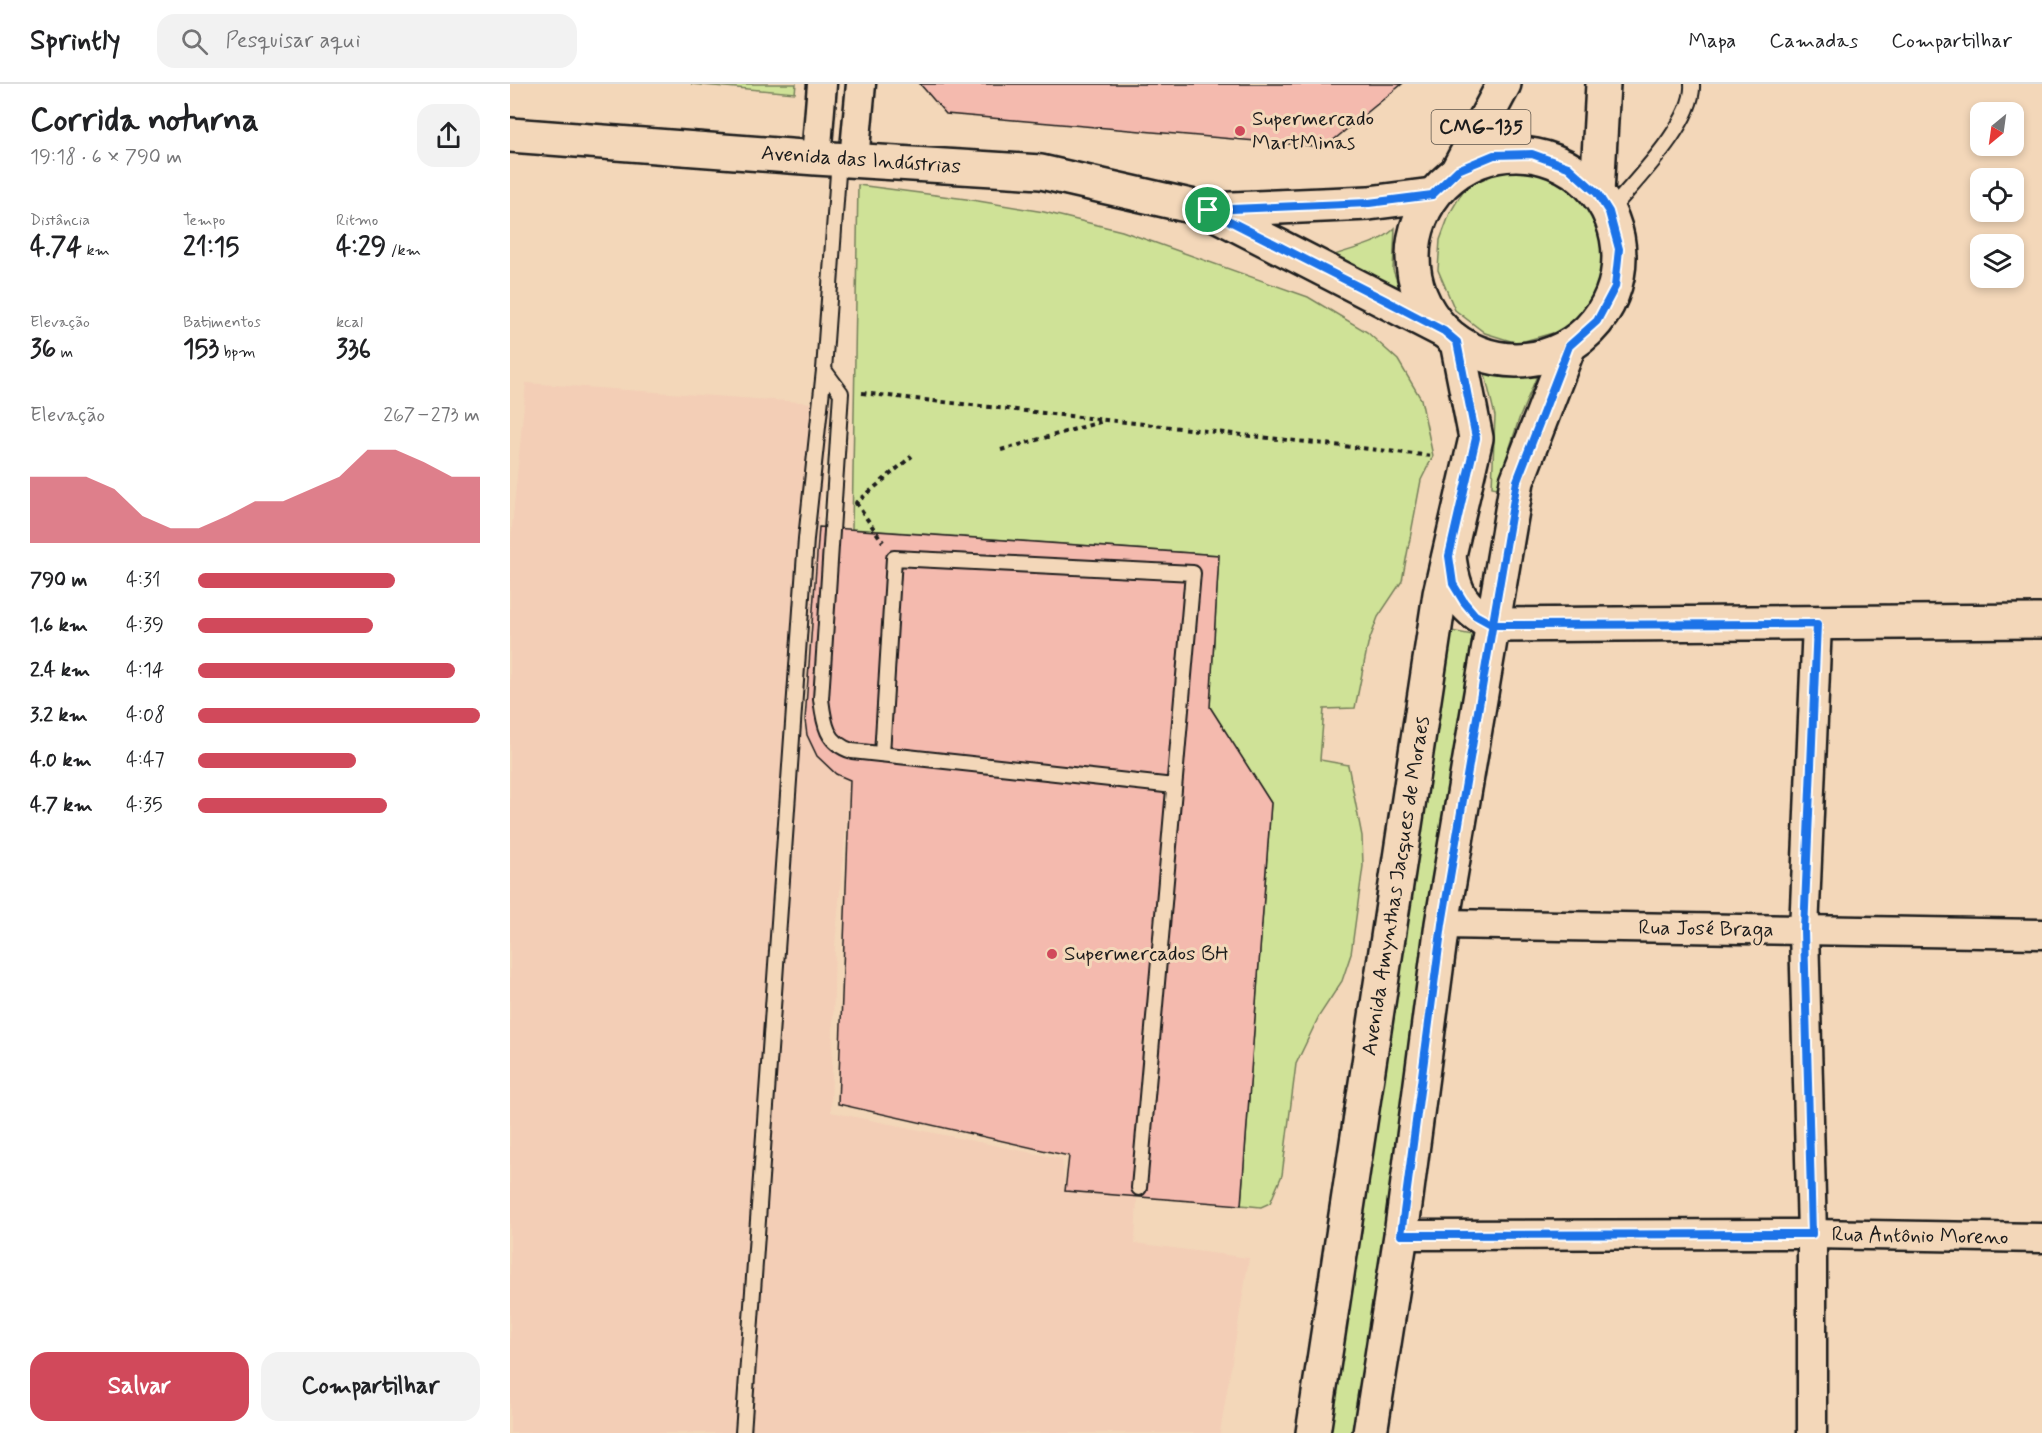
<!DOCTYPE html>
<html lang="pt">
<meta charset="utf-8">
<style>
:root{--surface:#fff;--page:#f2f2f2;--text:#202124;--muted:#757577;--line:#e0e0e0;--accent:#d1495b}
body{margin:0;font-family:Mynerve,sans-serif;background:var(--page);color:var(--text);height:100vh;display:flex;flex-direction:column;font-size:22px;white-space:nowrap}
*{box-sizing:border-box;margin:0}
p{font-size:20px;color:var(--muted)}
.icon{flex:none;width:33px;height:33px;fill:none;stroke:currentColor;stroke-width:2;stroke-linecap:round;stroke-linejoin:round}
.map{position:relative;flex:1;overflow:hidden}
.details{display:flex;flex-direction:column;background:var(--surface);width:510px}
.details>*{flex:none}
.needle{width:39px;rotate:209deg}
.tools{position:absolute;left:1460px;top:18px;display:grid;gap:12px}
.tools a{display:grid;place-items:center;width:54px;height:54px;border-radius:12px;background:var(--surface);box-shadow:0 3px 9px #0003;font-size:30px}
.pin{position:absolute;display:grid;place-items:center;width:51px;height:51px;color:#fff;margin:-26px;border:3px solid #fff;border-radius:50%;box-shadow:0 2px 6px #0007}
.round{display:grid;place-items:center;flex:none;width:63px;height:63px;border-radius:18px;background:var(--page)}
.headline{display:flex;align-items:center;justify-content:space-between;height:102px;padding:0 30px}
h1{font-size:33px;font-weight:800;line-height:45px}
.stats{display:grid;grid-template-columns:repeat(3,1fr);gap:9px;height:102px;padding:6px 30px}
.stats div{display:grid;align-content:center}
.stats b{font-size:26px;font-weight:800}
.stats small{font-size:16px;font-weight:400}
.stats p{font-size:16px}
.chart{height:168px;padding:12px 30px}
.chart p{display:flex;justify-content:space-between}
.chart svg{width:100%;height:108px;margin-top:6px;fill:var(--accent);opacity:.7}
.primary-button{display:flex;gap:12px;margin-top:auto;padding:12px 30px}
.primary-button a{flex:1;height:69px;border-radius:18px;background:var(--accent);color:#fff;font-size:24px;font-weight:800;line-height:69px;text-align:center}
.primary-button a+a{background:var(--page);color:var(--text)}
ul{padding:0 30px;list-style:none;font-size:20px}
li{display:grid;grid-template-columns:96px 72px 1fr;align-items:center;height:45px}
li i{height:15px;border-radius:8px;background:var(--accent)}
header{display:flex;align-items:center;gap:36px;box-sizing:border-box;height:84px;padding:0 30px;background:var(--surface);border-bottom:2px solid var(--line)}
header strong{font-size:28px}
nav{display:flex;gap:33px;margin-inline-start:auto;font-size:21px}
.search{width:420px;height:54px;background:var(--page);display:flex;align-items:center;gap:15px;box-sizing:border-box;padding:0 21px;border-radius:18px;color:var(--muted);font-size:22px}
main{display:flex;flex:1;min-height:0}
.map>svg:first-child{display:block}
</style>
<header>
<strong>Sprintly</strong>
<div class="search"><svg class="icon" aria-label="search" viewBox="0 0 24 24"><circle cx="10" cy="10" r="6"/><path d="M15 15l6 6"/></svg>Pesquisar aqui</div>
<nav><a>Mapa</a><a>Camadas</a><a>Compartilhar</a></nav>
</header>
<main>
<section class="details">
<div class="headline"><div><h1>Corrida noturna</h1><p>19:18 · 6 × 790 m</p></div><a class="round"><svg class="icon" aria-label="share" viewBox="0 0 24 24"><path d="M12 15V3M7 8l5-5 5 5M5 13v7h14v-7"/></svg></a></div>
<div class="stats">
<div><p>Distância</p><b>4.74<small> km</small></b></div>
<div><p>Tempo</p><b>21:15</b></div>
<div><p>Ritmo</p><b>4:29<small> /km</small></b></div>
</div>
<div class="stats">
<div><p>Elevação</p><b>36<small> m</small></b></div>
<div><p>Batimentos</p><b>153<small> bpm</small></b></div>
<div><p>kcal</p><b>336</b></div>
</div>
<div class="chart"><p><span>Elevação</span>267–273 m</p>
<svg viewBox="0 0 160 44" preserveAspectRatio="none"><path d="M0 44V17L10 17L20 17L30 22L40 33L50 38L60 38L70 33L80 27L90 27L100 22L110 17L120 6L130 6L140 11L150 17L160 17V44z"/></svg>
</div>
<ul>
<li><b>790 m</b>4:31<i style="width:70%"></i></li>
<li><b>1.6 km</b>4:39<i style="width:62%"></i></li>
<li><b>2.4 km</b>4:14<i style="width:91%"></i></li>
<li><b>3.2 km</b>4:08<i style="width:100%"></i></li>
<li><b>4.0 km</b>4:47<i style="width:56%"></i></li>
<li><b>4.7 km</b>4:35<i style="width:67%"></i></li>
</ul>
<div class="primary-button"><a>Salvar</a><a>Compartilhar</a></div>
</section>
<div class="map">
<svg width="1532" height="1349" viewBox="0 0 1532 1349">
<rect width="100%" height="100%" fill="#f3d7b9"/>
<filter id="ink" filterUnits="userSpaceOnUse"><feTurbulence type="fractalNoise" baseFrequency=".0167" numOctaves="2"/><feDisplacementMap in="SourceGraphic" scale="12" xChannelSelector="R" yChannelSelector="G"/><feConvolveMatrix kernelMatrix="1 2 1 2 8 2 1 2 1" color-interpolation-filters="sRGB"/></filter>
<g filter="url(#ink)">
<path fill="#f3ceb6" d="M16,299l304,21 -28,316 15,36 19,18 14,6 -15,165 -4,167 231,47 3,32 72,5 -2,47 114,15 -29,175h-710v-885z"/>
<g fill="#cfe297" stroke="#767f5a" stroke-width="1.5">
<path d="M181,0h105l-1,9z"/>
<path d="M1025,84l36,17 30,32 9,38 -10,32 -14,24 -26,20 -43,12 -32,-10 -30,-23 -17,-40 2,-30 10,-27 17,-29 32,-14z"/>
<path d="M348,101l108,14 78,13 78,19 186,66 59,35 31,28 23,39 12,57 -12,24 -19,101 -24,36 -10,27 -13,64 -31,1 -4,51 28,5 14,71 1,30 -12,88 -9,27 -23,35 -23,48 -14,111 -12,28 -9,4 -20,-2 30,-402 -61,-96 9,-152 -367,-26z"/>
<path d="M885,144l-2,42 9,25 -72,-38c21,-9 49,-12 65,-29z"/>
<path d="M973,282c22,7 33,9 56,5l-20,48 -22,69 -5,-1 3,-71z"/>
<path d="M936,546l27,5 -37,268 -83,530h-23z"/>
</g>
<g fill="#f4baae" stroke="#1c1c1c" stroke-width="1.5">
<path d="M410,0h482l-77,63 -379,-33z"/>
<path d="M309,443l400,28 -9,152 61,96 -30,402 -176,-14 4,-35 -231,-52 12,-324 -14,-6 -19,-18 -10,-21 -2,-15z"/>
</g>
<g fill="none" stroke-linecap="round" stroke-linejoin="round">
<defs>
<g id="lane">
<path d="M1099,128c24,-29 86,-90 83,-128"/>
<path d="M314,286l17,23 -20,306c3,24 5,44 31,52l322,35"/>
<path d="M372,670l12,-196 299,15 -54,615"/>
<path d="M233,1349l63,-894 18,-169 15,-211"/>
</g>
<g id="street">
<path d="M306,74l6,-74"/>
<path d="M344,76l7,-76"/>
<path d="M932,840l600,10"/>
<path d="M891,1151l411,-1 230,4"/>
<path d="M1302,1349v-199l-8,-303 13,-307"/>
</g>
<g id="secondary">
<path d="M0,51l306,23 225,14 167,38 236,121"/>
<path d="M699,126l160,-7 63,-8"/>
<path d="M983,541l549,-4"/>
</g>
<g id="primary">
<circle cx="1006" cy="173" r="103"/>
<path d="M948,86l46,-86"/>
<path d="M1087,109l6,-109"/>
<path d="M939,473c5,36 12,50 44,68"/>
<path d="M803,1349l127,-839 36,-156 -19,-96"/>
<path d="M860,1349l31,-198 41,-311 75,-443 52,-135"/>
</g>
</defs>
<use href="#lane" stroke="#1c1c1c" stroke-width="18"/>
<use href="#street" stroke="#1c1c1c" stroke-width="33"/>
<use href="#secondary" stroke="#1c1c1c" stroke-width="38"/>
<use href="#primary" stroke="#1c1c1c" stroke-width="38"/>
<g stroke="#1c1c1c" stroke-width="4" stroke-dasharray="4.5 4.5" stroke-linecap="butt">
<path d="M352,309l571,63"/>
<path d="M491,366l103,-29"/>
<path d="M347,417l-1,2 56,-47"/>
<path d="M346,419l27,39"/>
</g>
<use href="#lane" stroke="#f3d7b9" stroke-width="14"/>
<use href="#street" stroke="#f3d7b9" stroke-width="28"/>
<use href="#secondary" stroke="#f3d7b9" stroke-width="33"/>
<use href="#primary" stroke="#f3d7b9" stroke-width="33"/>
</g>
</g>
<g fill="none" stroke-linecap="round" stroke-linejoin="round" filter="url(#ink)">
<defs>
<path id="route" d="M698,126l175,89 61,32 13,11 19,96 -27,118 4,28 11,18 11,13 18,10 324,-1 -13,307 8,303 -411,1 41,-311 75,-443 52,-135 28,-25 18,-34 4,-38 -10,-37 -12,-19 -29,-26 -36,-13 -38,1 -36,15 -26,25 -63,8 -161,7"/>
</defs>
<use href="#route" stroke="#fff" stroke-width="12"/>
<use href="#route" stroke="#1a73e8" stroke-width="8"/>
</g>
<g fill="#d1495b" stroke="#f3d7b9" stroke-width="2">
<circle cx="730" cy="47" r="6"/>
<circle cx="542" cy="870" r="6"/>
</g>
<g text-anchor="middle" dominant-baseline="central" stroke-width="6" stroke-linejoin="round" paint-order="stroke">
<rect fill="#f3d7b9" stroke="#5c544b" stroke-width="1.5" x="921.5" y="26" width="99" height="34" rx="4.5"/>
<g font-size="20" font-weight="bold" fill="#1c1c1c">
<text x="971" y="43">CMG-135</text>
</g>
<g font-size="21" fill="#1c1c1c" stroke="#f3d7b9" text-anchor="start">
<text x="742" y="35">Supermercado<tspan x="742" dy="24">MartMinas</tspan></text>
<text x="554" y="870">Supermercados BH</text>
</g>
<g font-size="21" fill="#1c1c1c" stroke="#f3d7b9">
<text transform="translate(351 76) rotate(4)">Avenida das Indústrias</text>
<text transform="translate(886 802) rotate(-81)">Avenida Amynthas Jacques de Moraes</text>
<text transform="translate(1196 845) rotate(1)">Rua José Braga</text>
<text transform="translate(1410 1152) rotate(1)">Rua Antônio Moreno</text>
</g>
</g>
</svg>
<div class="tools">
<a><svg class="needle" viewBox="-14 -14 28 28"><path d="M0-13l5 13h-10z" fill="#e53935"/><path d="M0 13l5-13h-10z" fill="#757577"/></svg></a>
<a><svg class="icon" aria-label="locate" viewBox="0 0 24 24"><circle cx="12" cy="12" r="6"/><path d="M12 2v4M12 18v4M2 12h4M18 12h4"/></svg></a>
<a><svg class="icon" aria-label="layers" viewBox="0 0 24 24"><path d="M12 4l9 5-9 5-9-5zM3 14l9 5 9-5"/></svg></a>
</div>
<div class="pin" style="left:698px;top:126px;background:#1e9e55"><svg class="icon" aria-label="arrive" viewBox="0 0 24 24"><path d="M6 21V4h12l-3 4 3 4H6"/></svg></div>
</div>
</main>
